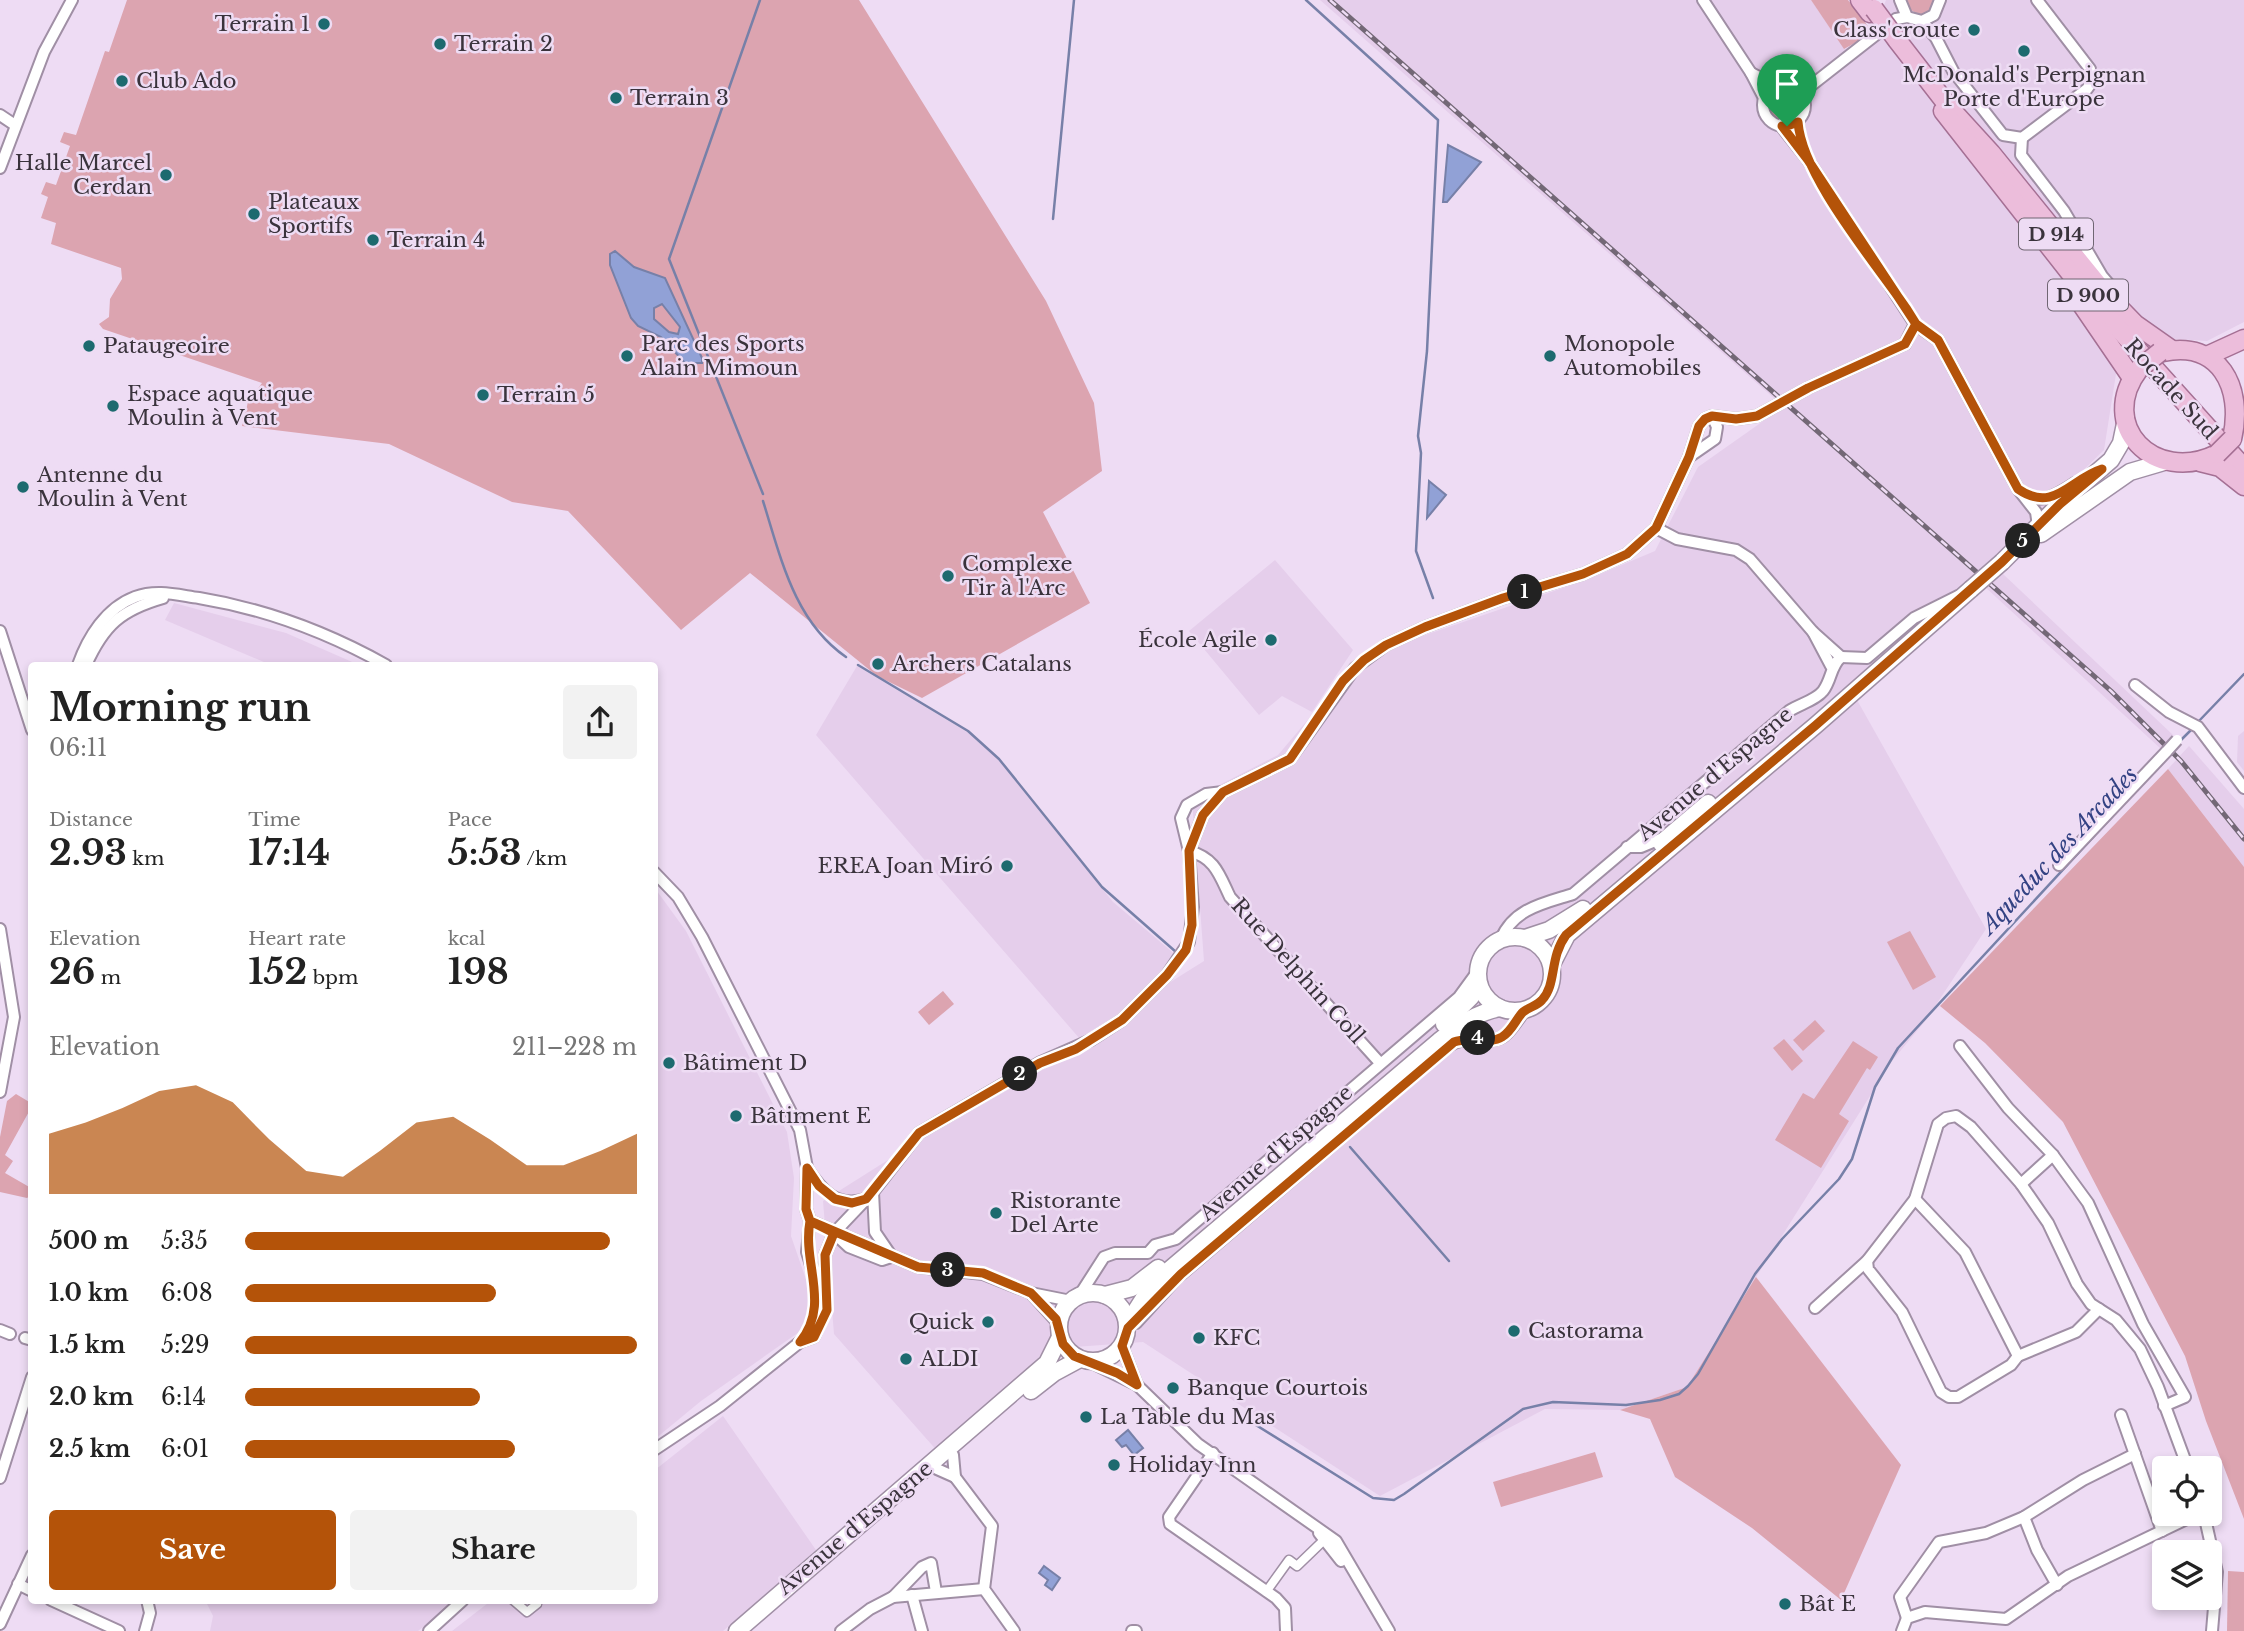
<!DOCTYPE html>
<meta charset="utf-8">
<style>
:root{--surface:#fff;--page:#f2f2f2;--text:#222;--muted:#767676;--accent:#b45309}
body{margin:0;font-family:"Libre Baskerville",serif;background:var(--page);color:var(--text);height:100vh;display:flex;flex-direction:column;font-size:26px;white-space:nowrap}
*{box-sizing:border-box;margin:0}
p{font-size:23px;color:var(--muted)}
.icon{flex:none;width:38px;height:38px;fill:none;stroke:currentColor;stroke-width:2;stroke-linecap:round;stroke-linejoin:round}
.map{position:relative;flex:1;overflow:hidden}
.side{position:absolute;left:28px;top:662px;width:630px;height:942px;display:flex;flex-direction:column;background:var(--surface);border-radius:7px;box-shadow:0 4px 10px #0003}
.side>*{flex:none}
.controls{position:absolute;left:2152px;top:1456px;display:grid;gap:14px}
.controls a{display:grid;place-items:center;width:70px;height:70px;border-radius:7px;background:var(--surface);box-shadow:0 4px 10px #0003;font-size:35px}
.pin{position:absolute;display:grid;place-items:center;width:60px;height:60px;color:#fff;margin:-72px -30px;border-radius:50% 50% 50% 0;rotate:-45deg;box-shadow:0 0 7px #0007}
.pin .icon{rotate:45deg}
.km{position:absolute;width:35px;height:35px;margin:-18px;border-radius:50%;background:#222;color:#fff;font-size:19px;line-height:35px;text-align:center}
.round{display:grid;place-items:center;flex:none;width:74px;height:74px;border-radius:7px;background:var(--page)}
.head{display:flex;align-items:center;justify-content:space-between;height:119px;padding:0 21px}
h1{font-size:38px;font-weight:800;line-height:52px}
.metrics{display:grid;grid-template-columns:repeat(3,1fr);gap:10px;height:119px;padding:7px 21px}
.metrics div{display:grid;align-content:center}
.metrics b{font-size:35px;font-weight:800}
.metrics small{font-size:19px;font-weight:400}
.metrics p{font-size:19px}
.chart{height:196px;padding:14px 21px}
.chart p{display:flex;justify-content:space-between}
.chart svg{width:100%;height:126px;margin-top:7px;fill:var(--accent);opacity:.7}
.button{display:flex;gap:14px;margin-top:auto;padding:14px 21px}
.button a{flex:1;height:80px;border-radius:7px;background:var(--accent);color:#fff;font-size:28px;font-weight:800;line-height:80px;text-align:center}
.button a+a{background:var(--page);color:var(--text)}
ul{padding:0 21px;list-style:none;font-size:23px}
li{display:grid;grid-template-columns:112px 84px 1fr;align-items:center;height:52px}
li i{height:18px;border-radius:9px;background:var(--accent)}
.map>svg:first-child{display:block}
</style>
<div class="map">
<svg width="2244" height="1631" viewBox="0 0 2244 1631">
<rect width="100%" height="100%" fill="#eedcf4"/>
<g fill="#e5ceeb">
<path d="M1320,0h491l34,49 28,-16 13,-33h358v322l-37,19 -45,-3 -46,36 -12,76 -129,126 -118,124 129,229 -60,91 -34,41 -205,326 -67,23 -75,-1 -165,87 -237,-154 -96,7 -108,104 -105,-119 -11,-133 257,-162 -264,-304 41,-69 110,66 31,27 115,143 64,54 -59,59 86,-54 -12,-162 86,-44 83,-98 225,-77 69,-29 43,-84 98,-69 -7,-6 -14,7z"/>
<path d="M1275,560l78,90 -41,62 -30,-16 -23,19 -70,-84z"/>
<path d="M2003,574l170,161 -12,14 -176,-162z"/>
<path d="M174,603l112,30 73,32h-88l-106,-45z"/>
<path d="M2244,731v40l-7,-9 1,-26z"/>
<path d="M2189,746l55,63v58l-76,-98z"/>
<path d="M654,887l32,44 101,201 7,46 -3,58 19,55v21l-8,18 -101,71 -46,38z"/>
<path d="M723,1416l93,134 -93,81h-271l40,-31h162l1,-130z"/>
<path d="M205,1600h251l-38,31h-208l3,-15z"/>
</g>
<g fill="#dca4b0">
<path d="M127,0h732l187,301 48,102 8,68 -59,41 47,91 -168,95 -45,-22 -127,-103 -69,57 -113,-119 -56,-9 -123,-58 -147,-18 6,-24 14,-19 -159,-54 -4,-5 10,-7 1,-18 12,-20 -1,-11 -70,-24 5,-21 -15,-5 7,-21 -7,-3 5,-12 10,3 14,-39 -10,-4 4,-10 12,3 29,-84 4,1z"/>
<path d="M1811,0h37l25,33 -29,16z"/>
<path d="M1907,0h28l-6,13 -9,2 -11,-6z"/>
<circle cx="1784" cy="105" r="21"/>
<path d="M2168,769l76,98v652l-38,-98 -21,-65 -122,-234 -78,-79 -45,-37z"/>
<path d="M1910,931l26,46 -23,13 -26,-48z"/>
<path d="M943,991l11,13 -25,21 -11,-13z"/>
<path d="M1815,1020l10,11 -22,20 -10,-11z"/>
<path d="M1784,1039l19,22 -11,10 -19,-23z"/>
<path d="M1853,1041l25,16 -8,13 -3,-2 -28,46 10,7 -28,47 -46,-28 28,-47 11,6z"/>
<path d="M16,1094l15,9v5l-26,47 8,6 -8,12 26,15v7l-4,3 -27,-6v-55l7,-36z"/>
<path d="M1756,1277l145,188 -60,135 -89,-72 -77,-51 -25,-58 -30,-9 67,-23z"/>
<path d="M1595,1452l8,25 -102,30 -8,-25z"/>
<path d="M2228,1571l16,1v59h-17z"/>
</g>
<g fill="#91a1d6" stroke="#7780a8" stroke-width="2" fill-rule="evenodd">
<path d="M1448,145l33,17 -34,40h-4z"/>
<path d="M615,251l19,16 31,11 37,80v5h-17l-24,-26 -23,-11 -7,-8 -21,-53v-11zM662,304l18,23 -2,7 -9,-2 -15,-13v-11z"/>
<path d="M1429,481l17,14 -19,23z"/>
<path d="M1128,1430l15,18 -9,7 -8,-10 -4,2 -6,-7z"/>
<path d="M1044,1566l16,12 -8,12 -7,-5 3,-5 -9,-7z"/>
</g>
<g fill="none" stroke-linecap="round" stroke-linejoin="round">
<g stroke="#7780a8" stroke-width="2.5">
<path d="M760,0l-91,259 94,235"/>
<path d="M1306,0l132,120 -11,231 -9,85 3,17 -5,98 17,47"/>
<path d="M1053,219l21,-219"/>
<path d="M763,501c18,57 31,120 83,156"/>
<path d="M858,665l110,66 31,28 103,128 74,65"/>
<path d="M2198,722l46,-48"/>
<path d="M2181,740l13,-13"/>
<path d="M1350,1147l99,114"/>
<path d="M1235,1412l138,86 21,2 10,-6 119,-85 30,-7 73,3 34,-5 19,-6 9,-8 10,-12 57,-100 27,-35 57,-60 13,-20 23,-72 23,-39 223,-241"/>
</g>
<defs>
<g id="pedestrian">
<path d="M1266,1592l23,-32 8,6 27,-26"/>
<path d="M513,1600l14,12 10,-8"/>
</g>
<g id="minor">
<path d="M1703,0l48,73"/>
<path d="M1900,0l7,17 15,4 12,-6 6,-15"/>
<path d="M1922,21l14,17 17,33 50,64 19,3"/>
<circle cx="1784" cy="105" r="21"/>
<path d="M1813,84l83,-65 11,-2"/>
<path d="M1764,98l-13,-25 25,13"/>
<path d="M0,115l15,10"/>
<path d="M1781,126l27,34 -9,-23 -1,-15"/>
<path d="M2022,138l-1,17 43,56 38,65 18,21"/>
<path d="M2022,138l65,-49 5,-7 -2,-13 -53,-69"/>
<path d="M1808,160l107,164 23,16 80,149 18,23 2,14"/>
<path d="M0,168l44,-116 28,-52"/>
<path d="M1689,457l26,-18 2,-12 -5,-11"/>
<path d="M2023,493c19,13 35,1 52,-10"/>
<path d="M1656,528l21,11 59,11 14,9 63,73 28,25"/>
<path d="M0,631l32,99"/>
<path d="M1813,632l18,34"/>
<path d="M1841,657l26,1 47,-40 44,-22"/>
<path d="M78,665c10,-28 28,-57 57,-68 22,-8 42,-2 64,1 67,11 128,34 187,67"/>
<path d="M86,665c18,-40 35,-55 77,-67"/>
<path d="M2135,685l34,27 29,15 46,61"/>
<path d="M1223,792l-17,2 -19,11 -6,13 8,33c26,7 30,23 41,46l150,166"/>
<path d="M1627,847h14l24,-10"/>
<path d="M2059,865l108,-114"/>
<path d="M654,872l24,25 24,40 98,193 7,38 -1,41 4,12 -3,31 8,26 2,26 -6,24 -11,14 -80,64 -66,44"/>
<path d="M0,929l14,88 -14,75"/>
<path d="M1501,939c13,-31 44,-36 72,-45l216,-183c11,-7 27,-11 34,-20 9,-12 7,-24 18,-34"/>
<path d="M1960,1046l48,62 45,47 35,48 55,121 42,73 -21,9"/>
<path d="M807,1168c15,23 30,40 59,31"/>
<path d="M2021,1184l32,-29"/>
<path d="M873,1192l2,40 15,22"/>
<path d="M1915,1199l50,53 53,104"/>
<path d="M810,1221l108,46 65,7 48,19 40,8"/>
<path d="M835,1234l14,13 33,13 9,-3"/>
<path d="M1867,1261l1,8 34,43 39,80 8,5h9l53,-32 7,-9 58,-24 23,-23"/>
<path d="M1031,1293l28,31"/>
<path d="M1079,1296l25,-39 11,-4h33l7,-8 21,-6 283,-242 19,-26"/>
<path d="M1815,1308l52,-47 48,-62 23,-75 8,-6 10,-2 15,11 50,57 27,39 29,61 14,20 25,16 24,29 18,38 30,81"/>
<path d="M1136,1323l41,-45 269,-230c23,-17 42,-1 58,-12 8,-6 15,-18 21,-26"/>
<path d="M0,1330l10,4"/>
<path d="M25,1338l7,2"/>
<path d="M800,1342l14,-5 12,-27 -1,-55 9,-22 39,-41 46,-59 120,-70 52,-23 31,-20 45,-45 22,-33 4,-35 -4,-56 14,-36 20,-23 67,-33 65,-91 31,-23 39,-18 78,-29 80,-24 44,-20 29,-26 33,-71 10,-31 6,-7 7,-3 24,3 21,-3 51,-28 97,-44 10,-20"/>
<path d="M1122,1346l15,39"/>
<path d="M1090,1362l47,23 61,59 138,97 53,90"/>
<path d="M2121,1415l41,116"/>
<path d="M1213,1453l-44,64 1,7 106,74 9,10 1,23"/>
<path d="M937,1469l18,8 -2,-22"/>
<path d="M955,1477l37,49 -8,63 30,42"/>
<path d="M0,1478l32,-101"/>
<path d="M2204,1514l13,58 -5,59"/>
<path d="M2024,1517l13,33 20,35"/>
<path d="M1319,1533l22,28"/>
<path d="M18,1584l14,7"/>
<path d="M912,1595l10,36"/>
<path d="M893,1597l29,-30 9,-4 5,29"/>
<path d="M51,1600l68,31"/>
<path d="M1907,1618l-7,-21 39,-55 47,-9 38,-16 59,-37 52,-26"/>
<path d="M0,1624l32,-69"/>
<path d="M145,1631l5,-18 -3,-13"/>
<path d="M429,1631l34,-31"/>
<path d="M841,1631l29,-22 23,-12 91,-8"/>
<path d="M1132,1631h4"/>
<path d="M1902,1631l5,-13 18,-6 81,7 62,-43 129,-62"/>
</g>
<g id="secondary">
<path d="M2041,534l89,-62 34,-10"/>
<path d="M2002,562l58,-58 51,-44 10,-17 5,-24"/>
<path d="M1661,843l47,-40"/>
<circle cx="1515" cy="974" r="37"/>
<path d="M1525,938l24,-8 34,-21"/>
<path d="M1552,964l15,-29 249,-210 155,-136"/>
<path d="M1444,1024l27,-27 8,-13"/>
<circle cx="1093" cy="1327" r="34"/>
<path d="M1105,1295l27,-7 26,-20"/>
<path d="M1128,1323l19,-30 15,-17 277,-235c20,-16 36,-28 61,-33"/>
<path d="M1031,1391l23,-18 26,-14"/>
<path d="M737,1631l310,-268 13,-26"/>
</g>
<g id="primary">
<path d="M1860,0l10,13"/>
<path d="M1897,40l52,67 42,46 111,137 33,34 37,26"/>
<path d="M1943,111l139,177 162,180"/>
<path d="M2078,299l54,79"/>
<path d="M2163,352c56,-12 81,35 69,87"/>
<path d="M2209,355l35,-16"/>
<path d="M2139,369c-43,56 15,116 78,85"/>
<path d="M2200,462l20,5 24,19"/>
</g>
</defs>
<use href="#pedestrian" stroke="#a08fa5" stroke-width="11"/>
<use href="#minor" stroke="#a08fa5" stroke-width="14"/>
<use href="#secondary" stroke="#a08fa5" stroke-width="19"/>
<use href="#primary" stroke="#a57094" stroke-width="21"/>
<use href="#pedestrian" stroke="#fff" stroke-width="8"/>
<use href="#minor" stroke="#fff" stroke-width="10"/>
<use href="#secondary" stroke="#fff" stroke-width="16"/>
<use href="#primary" stroke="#ecbddb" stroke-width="18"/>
<defs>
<path id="rail" d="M1330,0l781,691 70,70 63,78"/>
</defs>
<use href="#rail" stroke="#736876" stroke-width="5"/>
<use href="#rail" stroke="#eedcf4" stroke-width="2.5" stroke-dasharray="8" stroke-linecap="butt"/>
<defs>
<path id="minor-bridge" d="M2167,751l10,-11"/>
<path id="secondary-bridge" d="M1971,589l31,-27"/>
<g id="primary-bridge">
<path d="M1874,9l23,31"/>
<path d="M2139,369l21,-17"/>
<path d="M2217,454l15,-15"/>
</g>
</defs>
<use href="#minor-bridge" stroke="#a08fa5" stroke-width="14" stroke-linecap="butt"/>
<use href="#secondary-bridge" stroke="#a08fa5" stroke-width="19" stroke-linecap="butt"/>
<use href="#primary-bridge" stroke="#a57094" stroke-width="21" stroke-linecap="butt"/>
<use href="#minor-bridge" stroke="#fff" stroke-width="10"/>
<use href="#secondary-bridge" stroke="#fff" stroke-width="16"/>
<use href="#primary-bridge" stroke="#ecbddb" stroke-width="18"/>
</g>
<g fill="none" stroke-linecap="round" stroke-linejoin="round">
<defs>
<path id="route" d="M1787,126h-5l26,34 108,164 -11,20 -97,44 -51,28 -21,3 -24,-3 -7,3 -6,7 -10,31 -33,71 -29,26 -44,20 -80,24 -78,29 -39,18 -22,15 -21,21 -53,78 -67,33 -20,23 -14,36 3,74 -6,25 -19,25 -45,45 -46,29 -36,14 -121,70 -53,66 -14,4 -17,-4 -16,-13 -12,-18 -1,41 4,12 24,12 -9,22 2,55 -13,27 -14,5c31,-38 2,-78 10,-121l108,46 65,6 48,20 25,26 7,25 11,12 43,17 20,12 -15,-39 6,-18 53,-54 273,-232c15,-6 35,3 48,-5 10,-6 14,-18 21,-25 6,-5 14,-6 19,-12 15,-16 7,-42 24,-65l250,-210 186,-163 58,-58 42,-35c-32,10 -48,45 -84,20l-80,-149 -22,-16 -10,-16c-32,-47 -104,-132 -108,-186l-11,4"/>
</defs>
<use href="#route" stroke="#fff" stroke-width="14"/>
<use href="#route" stroke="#b45309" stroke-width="9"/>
</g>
<g fill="#1d6a6f" stroke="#eedcf4" stroke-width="2.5">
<circle cx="324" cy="24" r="7"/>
<circle cx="1974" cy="30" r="7"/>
<circle cx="440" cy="44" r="7"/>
<circle cx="2024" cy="51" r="7"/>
<circle cx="122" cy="81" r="7"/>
<circle cx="616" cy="98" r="7"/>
<circle cx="166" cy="175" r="7"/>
<circle cx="254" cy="214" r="7"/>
<circle cx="373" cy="240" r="7"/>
<circle cx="89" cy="346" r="7"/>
<circle cx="627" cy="356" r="7"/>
<circle cx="1550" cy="356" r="7"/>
<circle cx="483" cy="395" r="7"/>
<circle cx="113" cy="406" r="7"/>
<circle cx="23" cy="487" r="7"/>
<circle cx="948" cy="576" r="7"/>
<circle cx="1271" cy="640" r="7"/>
<circle cx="878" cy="664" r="7"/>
<circle cx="1007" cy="866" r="7"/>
<circle cx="669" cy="1063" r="7"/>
<circle cx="736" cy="1116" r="7"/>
<circle cx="996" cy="1213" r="7"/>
<circle cx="988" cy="1322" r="7"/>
<circle cx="1514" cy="1331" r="7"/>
<circle cx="1199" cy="1338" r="7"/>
<circle cx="906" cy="1359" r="7"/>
<circle cx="1173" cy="1388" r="7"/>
<circle cx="1086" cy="1417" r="7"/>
<circle cx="1114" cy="1465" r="7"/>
<circle cx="1785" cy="1604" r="7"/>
</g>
<g text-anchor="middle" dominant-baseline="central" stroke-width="5" stroke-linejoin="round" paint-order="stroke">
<g fill="#eedcf4" stroke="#706673" stroke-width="2">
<rect x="2019" y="218.5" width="74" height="31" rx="5"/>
<rect x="2048" y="279.5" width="80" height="31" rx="5"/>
</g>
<g font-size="19" font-weight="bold" fill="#3a333c">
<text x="2056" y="234">D 914</text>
<text x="2088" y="295">D 900</text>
</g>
<g font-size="21" fill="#3a333c" stroke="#eedcf4" text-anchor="start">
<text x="310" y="24" text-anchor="end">Terrain 1</text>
<text x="1960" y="30" text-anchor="end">Class'croute</text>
<text x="454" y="44">Terrain 2</text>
<text x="2024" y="75" text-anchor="middle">McDonald's Perpignan<tspan x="2024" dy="24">Porte d'Europe</tspan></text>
<text x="136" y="81">Club Ado</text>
<text x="630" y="98">Terrain 3</text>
<text x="152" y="163" text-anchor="end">Halle Marcel<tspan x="152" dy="24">Cerdan</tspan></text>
<text x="268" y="202">Plateaux<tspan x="268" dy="24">Sportifs</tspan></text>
<text x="387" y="240">Terrain 4</text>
<text x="641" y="344">Parc des Sports<tspan x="641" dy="24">Alain Mimoun</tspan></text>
<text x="1564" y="344">Monopole<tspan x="1564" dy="24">Automobiles</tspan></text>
<text x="103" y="346">Pataugeoire</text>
<text x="127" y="394">Espace aquatique<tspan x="127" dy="24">Moulin à Vent</tspan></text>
<text x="497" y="395">Terrain 5</text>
<text x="37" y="475">Antenne du<tspan x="37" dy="24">Moulin à Vent</tspan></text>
<text x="962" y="564">Complexe<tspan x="962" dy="24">Tir à l'Arc</tspan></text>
<text x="1257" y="640" text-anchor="end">École Agile</text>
<text x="892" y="664">Archers Catalans</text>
<text x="993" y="866" text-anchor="end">EREA Joan Miró</text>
<text x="683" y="1063">Bâtiment D</text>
<text x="750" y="1116">Bâtiment E</text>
<text x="1010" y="1201">Ristorante<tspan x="1010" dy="24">Del Arte</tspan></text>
<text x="974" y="1322" text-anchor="end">Quick</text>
<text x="1528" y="1331">Castorama</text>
<text x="1213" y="1338">KFC</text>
<text x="920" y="1359">ALDI</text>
<text x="1187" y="1388">Banque Courtois</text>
<text x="1100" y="1417">La Table du Mas</text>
<text x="1128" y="1465">Holiday Inn</text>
<text x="1799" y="1604">Bât E</text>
</g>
<g font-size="21" fill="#3a333c" stroke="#eedcf4">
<text transform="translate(2171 389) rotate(48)">Rocade Sud</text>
<text transform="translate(1715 774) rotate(-40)">Avenue d'Espagne</text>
<text transform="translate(1298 971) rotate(48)">Rue Delphin Coll</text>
<text transform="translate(1276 1153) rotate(-41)">Avenue d'Espagne</text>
<text transform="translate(855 1528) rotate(-40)">Avenue d'Espagne</text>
</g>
<g font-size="23" font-style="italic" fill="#334283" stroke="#eedcf4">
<text transform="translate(2059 850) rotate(-47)">Aqueduc des Arcades</text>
</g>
</g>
</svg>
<div class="controls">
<a><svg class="icon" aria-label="locate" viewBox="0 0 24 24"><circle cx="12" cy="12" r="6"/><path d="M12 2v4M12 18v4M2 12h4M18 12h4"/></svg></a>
<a><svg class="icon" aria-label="layers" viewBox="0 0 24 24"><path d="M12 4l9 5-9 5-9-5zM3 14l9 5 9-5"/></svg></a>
</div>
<div class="pin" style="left:1787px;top:126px;background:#1e9e55"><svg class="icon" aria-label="arrive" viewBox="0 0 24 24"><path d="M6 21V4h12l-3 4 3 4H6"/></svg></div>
<b class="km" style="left:1525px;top:592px">1</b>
<b class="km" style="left:1020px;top:1074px">2</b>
<b class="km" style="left:948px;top:1270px">3</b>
<b class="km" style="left:1478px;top:1038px">4</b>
<b class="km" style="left:2023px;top:541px">5</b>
<section class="side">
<div class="head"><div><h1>Morning run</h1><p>06:11</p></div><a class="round"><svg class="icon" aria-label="share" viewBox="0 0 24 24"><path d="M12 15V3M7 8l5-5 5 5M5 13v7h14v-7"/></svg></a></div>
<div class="metrics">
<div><p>Distance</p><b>2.93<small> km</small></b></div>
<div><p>Time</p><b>17:14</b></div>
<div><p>Pace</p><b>5:53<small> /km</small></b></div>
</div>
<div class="metrics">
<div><p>Elevation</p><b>26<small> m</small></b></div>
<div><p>Heart rate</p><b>152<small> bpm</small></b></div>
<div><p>kcal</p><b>198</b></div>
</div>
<div class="chart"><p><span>Elevation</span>211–228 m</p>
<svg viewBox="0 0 160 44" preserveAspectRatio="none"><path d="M0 44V23L10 19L20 14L30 8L40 6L50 12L60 25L70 36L80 38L90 29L100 19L110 17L120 25L130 34L140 34L150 29L160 23V44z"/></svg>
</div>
<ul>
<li><b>500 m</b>5:35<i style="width:93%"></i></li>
<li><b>1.0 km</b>6:08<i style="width:64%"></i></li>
<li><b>1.5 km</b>5:29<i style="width:100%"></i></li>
<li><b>2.0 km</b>6:14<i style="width:60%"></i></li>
<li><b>2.5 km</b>6:01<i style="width:69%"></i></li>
</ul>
<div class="button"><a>Save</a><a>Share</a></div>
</section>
</div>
